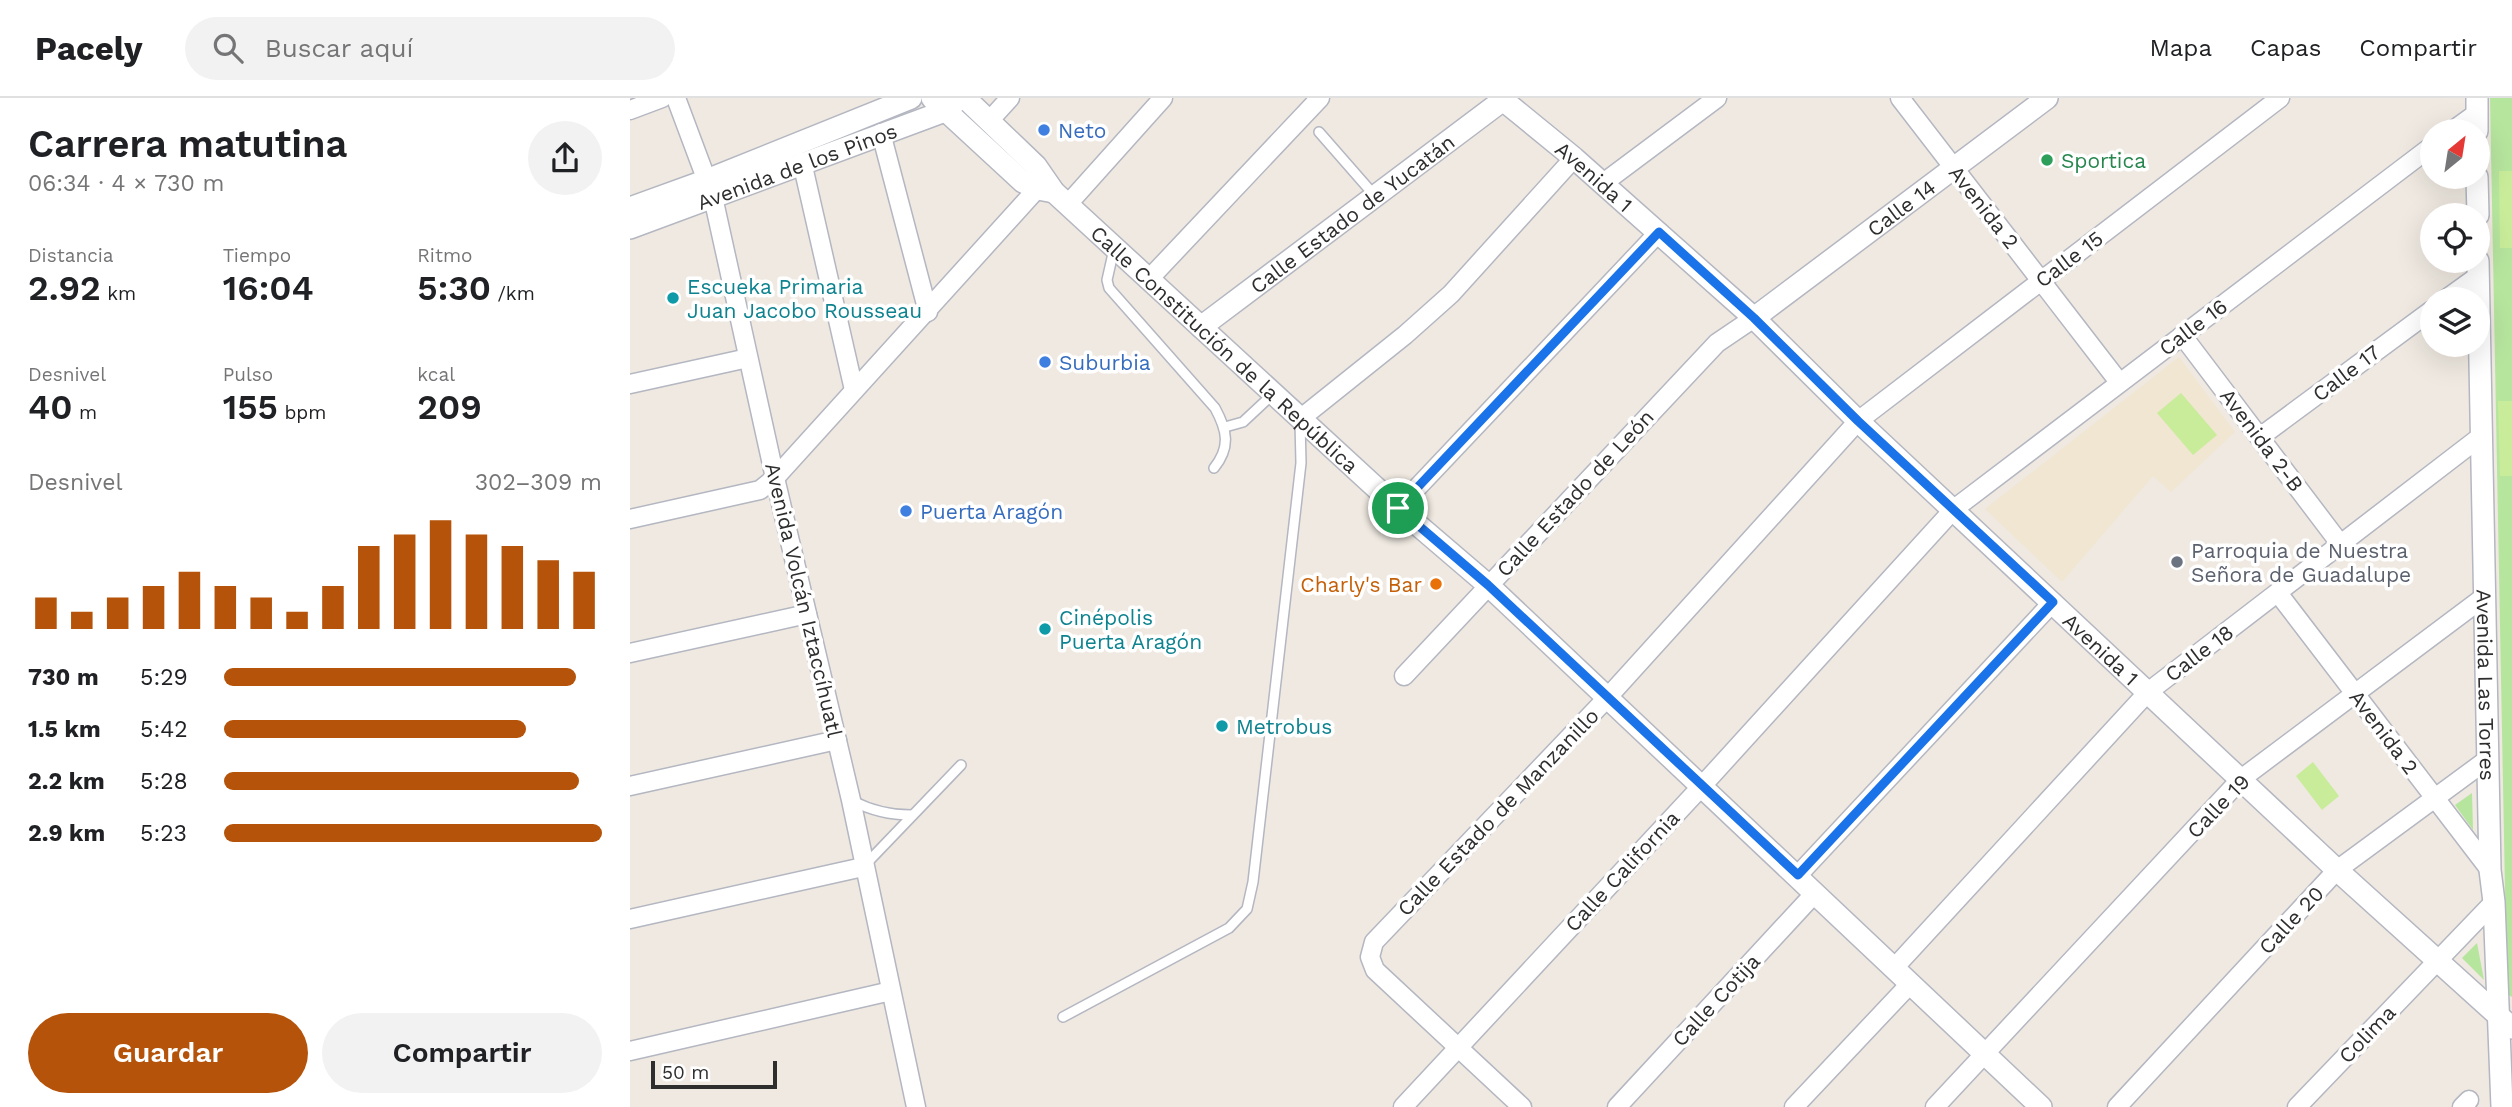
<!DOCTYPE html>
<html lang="es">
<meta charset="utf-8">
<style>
:root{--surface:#fff;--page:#f2f2f2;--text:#202124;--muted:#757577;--line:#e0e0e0;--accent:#b45309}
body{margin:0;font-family:"Work Sans",sans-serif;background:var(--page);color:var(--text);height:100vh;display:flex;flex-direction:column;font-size:26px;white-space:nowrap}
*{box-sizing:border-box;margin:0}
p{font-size:23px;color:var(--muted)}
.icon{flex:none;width:38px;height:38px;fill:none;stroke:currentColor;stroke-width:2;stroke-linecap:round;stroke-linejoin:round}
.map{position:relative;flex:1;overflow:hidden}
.panel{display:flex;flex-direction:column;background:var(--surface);width:630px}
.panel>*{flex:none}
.needle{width:46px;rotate:30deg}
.controls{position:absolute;left:1790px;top:21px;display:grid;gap:14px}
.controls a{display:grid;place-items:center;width:70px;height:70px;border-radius:50%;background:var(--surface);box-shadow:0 7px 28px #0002;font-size:35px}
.scale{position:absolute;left:21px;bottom:18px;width:126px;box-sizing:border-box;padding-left:7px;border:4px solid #2e2e2e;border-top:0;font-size:19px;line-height:24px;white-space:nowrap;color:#2e2e2e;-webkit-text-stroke:5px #fff;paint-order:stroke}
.pin{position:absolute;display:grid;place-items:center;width:60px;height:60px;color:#fff;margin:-30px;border:4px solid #fff;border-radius:50%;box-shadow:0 2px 7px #0007}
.round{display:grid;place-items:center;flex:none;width:74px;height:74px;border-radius:37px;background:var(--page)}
.headline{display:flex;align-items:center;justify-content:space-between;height:119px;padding:0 28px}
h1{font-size:38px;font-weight:600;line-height:52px}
.metrics{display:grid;grid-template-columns:repeat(3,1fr);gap:10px;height:119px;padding:7px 28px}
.metrics div{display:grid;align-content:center}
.metrics b{font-size:35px;font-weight:600}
.metrics small{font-size:19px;font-weight:400}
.metrics p{font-size:19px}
.chart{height:196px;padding:14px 28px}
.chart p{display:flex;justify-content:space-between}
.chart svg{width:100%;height:126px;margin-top:7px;stroke:var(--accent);stroke-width:6}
.cta{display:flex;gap:14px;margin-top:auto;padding:14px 28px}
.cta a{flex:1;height:80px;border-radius:42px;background:var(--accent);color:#fff;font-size:28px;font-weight:600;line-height:80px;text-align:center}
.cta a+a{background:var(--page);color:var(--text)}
ul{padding:0 28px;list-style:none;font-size:23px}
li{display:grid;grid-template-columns:112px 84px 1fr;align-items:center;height:52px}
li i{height:18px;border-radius:9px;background:var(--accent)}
header{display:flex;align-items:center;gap:42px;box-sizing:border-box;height:98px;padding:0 35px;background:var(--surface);border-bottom:2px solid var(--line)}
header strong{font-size:33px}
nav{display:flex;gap:38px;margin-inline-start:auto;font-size:24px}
.search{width:490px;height:63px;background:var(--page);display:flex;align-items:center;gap:18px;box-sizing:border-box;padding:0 24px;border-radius:38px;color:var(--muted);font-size:26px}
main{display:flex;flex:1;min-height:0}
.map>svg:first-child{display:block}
</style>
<header>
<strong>Pacely</strong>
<div class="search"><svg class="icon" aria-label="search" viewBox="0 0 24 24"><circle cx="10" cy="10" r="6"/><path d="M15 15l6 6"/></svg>Buscar aquí</div>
<nav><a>Mapa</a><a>Capas</a><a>Compartir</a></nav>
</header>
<main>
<section class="panel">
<div class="headline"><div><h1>Carrera matutina</h1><p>06:34 · 4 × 730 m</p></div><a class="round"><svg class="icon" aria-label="share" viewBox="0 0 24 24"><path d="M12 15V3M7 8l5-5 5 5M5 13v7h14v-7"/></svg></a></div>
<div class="metrics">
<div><p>Distancia</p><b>2.92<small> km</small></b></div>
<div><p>Tiempo</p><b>16:04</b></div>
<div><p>Ritmo</p><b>5:30<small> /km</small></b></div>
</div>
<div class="metrics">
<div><p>Desnivel</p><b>40<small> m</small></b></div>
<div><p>Pulso</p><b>155<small> bpm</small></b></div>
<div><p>kcal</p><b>209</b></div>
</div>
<div class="chart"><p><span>Desnivel</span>302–309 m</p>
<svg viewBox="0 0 160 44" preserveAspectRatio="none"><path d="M5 44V33M15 44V38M25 44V33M35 44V29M45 44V24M55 44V29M65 44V33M75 44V38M85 44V29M95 44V15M105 44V11M115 44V6M125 44V11M135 44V15M145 44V20M155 44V24"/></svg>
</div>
<ul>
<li><b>730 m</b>5:29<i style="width:93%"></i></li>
<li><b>1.5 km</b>5:42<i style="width:80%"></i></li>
<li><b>2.2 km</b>5:28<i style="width:94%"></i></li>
<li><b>2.9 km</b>5:23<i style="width:100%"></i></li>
</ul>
<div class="cta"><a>Guardar</a><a>Compartir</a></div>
</section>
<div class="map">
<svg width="1882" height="1009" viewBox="0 0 1882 1009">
<rect width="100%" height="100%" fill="#efe9e1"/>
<path fill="#f0e6d1" d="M1549,259l56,75 -64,60 -18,-16 -91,106 -77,-73z"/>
<g fill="#b6e59e">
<path d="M1860,0h22v899l-5,-3z"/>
<path d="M1842,695l1,37 -18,-25z"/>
<path d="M1847,845l7,37 -22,-22z"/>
</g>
<g fill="#c9ec9a">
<path d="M1869,73h13v77h-12z"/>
<path d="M1551,295l36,42 -24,20 -36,-42z"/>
<path d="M1868,303h14v75h-12z"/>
<path d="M1683,664l26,34 -17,14 -26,-34z"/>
</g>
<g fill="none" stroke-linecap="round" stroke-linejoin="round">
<defs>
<g id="service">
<path d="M689,34l56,64"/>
<path d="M484,151l-7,31 2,8 106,120c12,22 16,39 -1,60"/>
<path d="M595,329l18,-5 30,-28"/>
<path d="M223,703c19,10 36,14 58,14"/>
<path d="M235,767l96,-100"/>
<path d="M433,919l166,-89 18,-19 6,-27 48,-419 -1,-41"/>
</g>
<g id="minor">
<path d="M46,0l37,99 62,281 76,322 65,307"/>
<path d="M1270,0l219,284"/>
<path d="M0,12l32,-12"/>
<path d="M359,23l21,-23"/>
<path d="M1822,33l25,-18"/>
<path d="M251,35l47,179"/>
<path d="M172,64l52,228"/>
<path d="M972,86l115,-86"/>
<path d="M438,106l95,-106"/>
<path d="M519,181l171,-181"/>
<path d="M1816,201l32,-23"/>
<path d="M1552,237l159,210"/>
<path d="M0,286l118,-26"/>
<path d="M670,321l105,-84 46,-41 123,-136"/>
<path d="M1630,339l172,-127"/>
<path d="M768,410l261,-276"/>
<path d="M0,421l130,-29 15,-12 271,-299"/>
<path d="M1648,495l212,277"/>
<path d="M0,555l177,-39"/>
<path d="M774,578l313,-333 37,-25"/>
<path d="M0,688l207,-46"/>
<path d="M1168,777l255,-273"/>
<path d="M0,821l233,-52"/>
<path d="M1265,869l253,-275 332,-255"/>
<path d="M0,953l261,-60"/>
<path d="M773,1009l298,-320 253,-278 478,-363"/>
<path d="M892,1009l-147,-137 -5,-13 4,-15 234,-245 250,-276 422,-323"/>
<path d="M987,1009l198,-214"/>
<path d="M1164,1009l117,-124"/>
<path d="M1305,1009l306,-328 243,-182"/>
<path d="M1487,1009l220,-237 151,-111"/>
<path d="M1667,1009l197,-205"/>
<path d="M1832,1009l7,-7"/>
</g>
<g id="tertiary">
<path d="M302,0l91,84 15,7 16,3"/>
<path id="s1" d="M335,0l71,68 18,26 344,316 90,77 553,522"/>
<path d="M1847,0v33"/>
<path id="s2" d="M873,2l71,58 180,160 104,103 479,449 175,158"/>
<path d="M1847,79l1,38"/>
<path d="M0,110l77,-28 204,-82"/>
<path id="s3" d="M0,130l315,-117 15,-13"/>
<path id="s4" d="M1848,163l12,609 4,32 8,205"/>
<path id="s5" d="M1124,220l293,-220"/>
<path id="s6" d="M571,229l302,-227"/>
</g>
</defs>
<use href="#service" stroke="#b4b7c1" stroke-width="12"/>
<use href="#minor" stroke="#b4b7c1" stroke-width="21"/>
<use href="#tertiary" stroke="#b4b7c1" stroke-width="24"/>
<use href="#service" stroke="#fff" stroke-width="9"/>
<use href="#minor" stroke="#fff" stroke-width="18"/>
<use href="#tertiary" stroke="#fff" stroke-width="21"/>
</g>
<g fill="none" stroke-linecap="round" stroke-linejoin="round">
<defs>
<path id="route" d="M1029,134l95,86 104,103 195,181 -255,273 -310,-290 -90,-77z"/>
</defs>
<use href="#route" stroke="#fff" stroke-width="14"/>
<use href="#route" stroke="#1a73e8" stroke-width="9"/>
</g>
<g fill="#3f7fe0" stroke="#fff" stroke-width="2.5">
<circle cx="414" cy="32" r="7"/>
<circle cx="415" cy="264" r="7"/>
<circle cx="276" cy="413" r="7"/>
</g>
<circle fill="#2e9e5b" stroke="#fff" stroke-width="2.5" cx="1417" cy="62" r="7"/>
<g fill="#0f9aa8" stroke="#fff" stroke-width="2.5">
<circle cx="43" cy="200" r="7"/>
<circle cx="415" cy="531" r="7"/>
<circle cx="592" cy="628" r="7"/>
</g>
<circle fill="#6b7280" stroke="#fff" stroke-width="2.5" cx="1547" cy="464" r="7"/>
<circle fill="#e8710a" stroke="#fff" stroke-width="2.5" cx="806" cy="486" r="7"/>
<g text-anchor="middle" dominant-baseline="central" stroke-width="7" stroke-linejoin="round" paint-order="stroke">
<g font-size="21" fill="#366cbe" stroke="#fff" text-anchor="start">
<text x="428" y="32">Neto</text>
<text x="429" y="264">Suburbia</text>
<text x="290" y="413">Puerta Aragón</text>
</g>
<g font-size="21" fill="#27864d" stroke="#fff" text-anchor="start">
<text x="1431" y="62">Sportica</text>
</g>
<g font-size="21" fill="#2e2e2e" stroke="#fff">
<text stroke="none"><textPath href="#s3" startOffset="178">Avenida de los Pinos</textPath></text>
<text stroke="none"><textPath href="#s2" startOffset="119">Avenida 1</textPath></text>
<text transform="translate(1354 109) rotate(52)">Avenida 2</text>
<text stroke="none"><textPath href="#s5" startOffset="184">Calle 14</textPath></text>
<text stroke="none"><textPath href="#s6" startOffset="189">Calle Estado de Yucatán</textPath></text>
<text transform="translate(1439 161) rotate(-37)">Calle 15</text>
<text transform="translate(1563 229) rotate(-37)">Calle 16</text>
<text stroke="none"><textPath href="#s1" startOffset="362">Calle Constitución de la República</textPath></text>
<text transform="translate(1716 275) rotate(-37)">Calle 17</text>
<text transform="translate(1632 342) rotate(53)">Avenida 2-B</text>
<text transform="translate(945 395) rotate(-47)">Calle Estado de León</text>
<text transform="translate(174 502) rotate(77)">Avenida Volcán Iztaccíhuatl</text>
<text stroke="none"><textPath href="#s2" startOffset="812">Avenida 1</textPath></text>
<text transform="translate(1569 555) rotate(-37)">Calle 18</text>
<text stroke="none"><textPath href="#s4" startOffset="424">Avenida Las Torres</textPath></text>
<text transform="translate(1754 634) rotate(53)">Avenida 2</text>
<text transform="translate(1588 708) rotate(-46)">Calle 19</text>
<text transform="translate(868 714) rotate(-46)">Calle Estado de Manzanillo</text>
<text transform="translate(992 773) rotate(-47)">Calle California</text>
<text transform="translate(1661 822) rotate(-47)">Calle 20</text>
<text transform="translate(1086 902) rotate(-47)">Calle Cotija</text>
<text transform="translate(1737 936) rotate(-46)">Colima</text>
</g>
<g font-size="21" fill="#0d838f" stroke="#fff" text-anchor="start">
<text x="57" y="188">Escueka Primaria<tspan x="57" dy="24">Juan Jacobo Rousseau</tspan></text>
<text x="429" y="519">Cinépolis<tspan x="429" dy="24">Puerta Aragón</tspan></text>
<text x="606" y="628">Metrobus</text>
</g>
<g font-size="21" fill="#5b616d" stroke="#fff" text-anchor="start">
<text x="1561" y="452">Parroquia de Nuestra<tspan x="1561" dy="24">Señora de Guadalupe</tspan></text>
</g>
<g font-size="21" fill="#c56008" stroke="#fff" text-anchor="end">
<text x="792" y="486">Charly's Bar</text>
</g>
</g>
</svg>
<div class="controls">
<a><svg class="needle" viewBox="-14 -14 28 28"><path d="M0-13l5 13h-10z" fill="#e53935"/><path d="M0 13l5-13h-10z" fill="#757577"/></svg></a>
<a><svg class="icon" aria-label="locate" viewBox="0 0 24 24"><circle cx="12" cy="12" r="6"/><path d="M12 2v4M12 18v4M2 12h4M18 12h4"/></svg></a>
<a><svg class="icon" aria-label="layers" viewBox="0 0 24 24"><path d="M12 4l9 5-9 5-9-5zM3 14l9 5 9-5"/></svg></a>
</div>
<div class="scale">50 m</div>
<div class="pin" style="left:768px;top:410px;background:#1e9e55"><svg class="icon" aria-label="arrive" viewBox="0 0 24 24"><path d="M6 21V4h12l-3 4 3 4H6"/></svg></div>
</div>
</main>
